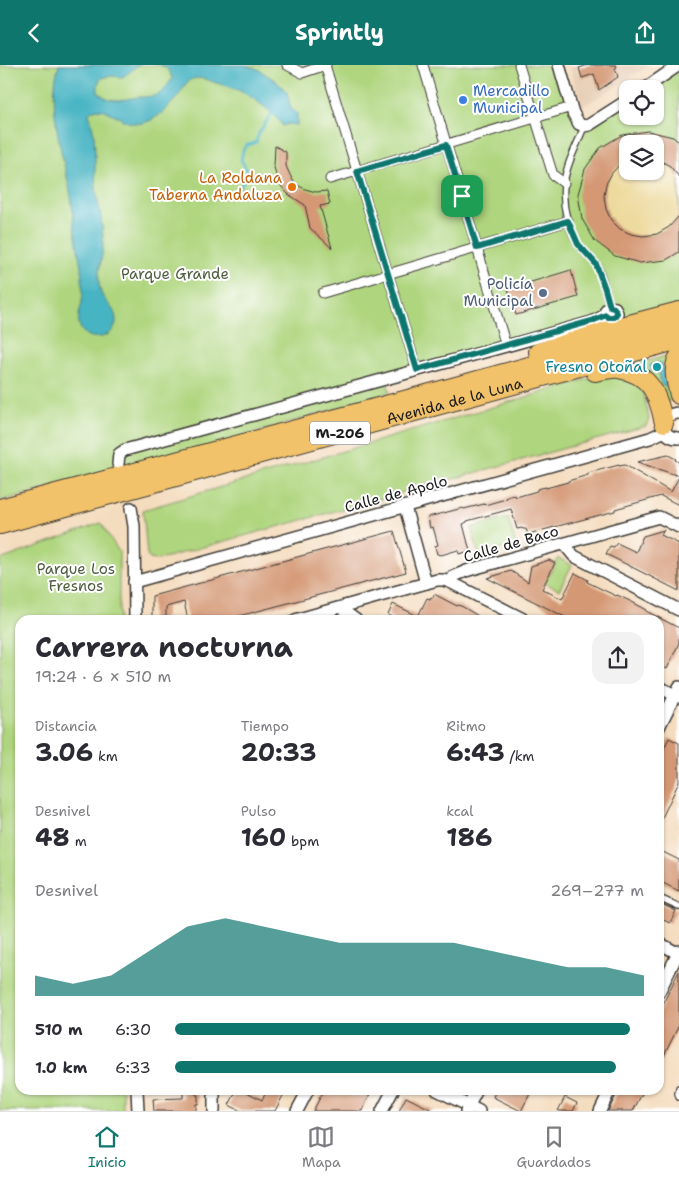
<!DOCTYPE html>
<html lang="es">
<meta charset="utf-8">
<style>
:root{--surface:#fff;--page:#f2f2f3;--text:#2b2b33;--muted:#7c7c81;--line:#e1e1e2;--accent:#0f766e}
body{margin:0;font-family:"Shantell Sans",sans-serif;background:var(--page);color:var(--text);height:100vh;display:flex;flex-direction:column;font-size:19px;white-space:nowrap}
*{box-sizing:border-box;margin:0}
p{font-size:16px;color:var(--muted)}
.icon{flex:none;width:28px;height:28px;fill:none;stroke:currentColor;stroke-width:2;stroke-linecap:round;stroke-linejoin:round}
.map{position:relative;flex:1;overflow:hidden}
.sheet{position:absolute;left:15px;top:550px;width:649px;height:480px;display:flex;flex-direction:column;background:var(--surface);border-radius:15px;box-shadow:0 1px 4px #0004}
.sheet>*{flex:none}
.buttons{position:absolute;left:619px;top:15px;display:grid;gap:10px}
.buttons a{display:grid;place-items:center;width:45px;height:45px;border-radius:10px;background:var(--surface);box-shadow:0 1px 4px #0004;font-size:25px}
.pin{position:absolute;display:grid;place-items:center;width:42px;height:42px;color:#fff;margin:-21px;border-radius:10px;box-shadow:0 2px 8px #0006}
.round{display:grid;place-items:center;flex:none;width:52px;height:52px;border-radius:15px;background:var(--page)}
.head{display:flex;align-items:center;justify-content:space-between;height:85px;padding:0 20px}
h1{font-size:28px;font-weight:700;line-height:38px}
.figures{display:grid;grid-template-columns:repeat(3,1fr);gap:8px;height:85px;padding:5px 20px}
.figures div{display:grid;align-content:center}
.figures b{font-size:25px;font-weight:700}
.figures small{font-size:14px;font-weight:400}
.figures p{font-size:14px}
.chart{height:140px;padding:10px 20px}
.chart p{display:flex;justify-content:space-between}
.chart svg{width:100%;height:90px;margin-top:5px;fill:var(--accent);opacity:.7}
ul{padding:0 20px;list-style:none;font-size:16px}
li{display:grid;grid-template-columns:80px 60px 1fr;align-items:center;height:38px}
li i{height:12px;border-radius:6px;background:var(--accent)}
header{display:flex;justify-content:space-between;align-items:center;height:65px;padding:0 20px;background:var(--accent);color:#fff;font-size:22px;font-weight:700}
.dock{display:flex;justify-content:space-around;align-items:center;height:70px;border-top:1px solid var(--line);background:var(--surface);font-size:14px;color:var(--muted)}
.dock a{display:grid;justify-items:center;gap:2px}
.dock .current{color:var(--accent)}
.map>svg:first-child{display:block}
</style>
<header><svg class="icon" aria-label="back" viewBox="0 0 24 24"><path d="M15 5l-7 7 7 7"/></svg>Sprintly<svg class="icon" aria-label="share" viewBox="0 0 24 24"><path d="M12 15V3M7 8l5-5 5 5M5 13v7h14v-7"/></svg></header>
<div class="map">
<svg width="679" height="1046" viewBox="0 0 679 1046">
<rect width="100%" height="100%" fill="#fff"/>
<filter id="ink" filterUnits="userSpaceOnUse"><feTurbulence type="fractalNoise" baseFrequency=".02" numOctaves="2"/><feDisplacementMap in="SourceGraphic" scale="10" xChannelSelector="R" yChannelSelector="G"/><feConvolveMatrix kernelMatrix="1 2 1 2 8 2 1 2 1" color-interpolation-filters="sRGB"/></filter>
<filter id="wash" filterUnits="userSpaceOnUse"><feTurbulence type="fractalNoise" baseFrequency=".0096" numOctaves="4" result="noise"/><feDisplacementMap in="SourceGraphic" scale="20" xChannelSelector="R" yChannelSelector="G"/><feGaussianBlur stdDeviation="1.12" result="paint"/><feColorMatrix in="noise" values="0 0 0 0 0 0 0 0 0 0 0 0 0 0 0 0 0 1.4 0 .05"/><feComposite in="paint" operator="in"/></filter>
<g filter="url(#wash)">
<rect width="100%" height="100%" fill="#f4dcbe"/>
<path fill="#e7cfb6" d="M570,0h81l-69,42z"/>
<g fill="#afd57e" stroke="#66784d" fill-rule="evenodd">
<path d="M0,0h559l25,61 43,-26 1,16h27v-27h-11l35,-20v242l-61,16 -4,-10 -228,62 4,13 -155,47 -235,62zM628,79h27v27h-27z"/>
<path d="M673,289l4,45 -12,3 -34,-36z"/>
<path d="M611,311l18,2 11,6 4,11 5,24 -3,7 -490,134 -6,-1 -3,-4 -4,-45 448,-132z"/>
<path d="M508,453l8,27 -37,10 -8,-27z"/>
<path d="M101,458l18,29v68h-99v470h103v21h-123v-551z"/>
<path d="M558,493l14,7 -13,25 -14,-7z"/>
</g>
<path fill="#eeda9e" stroke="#857b5d" d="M655,93c8,3 21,11 24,19 0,5 0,17 0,23 0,5 0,11 0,16 -4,11 -24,20 -35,20 -43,1 -55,-57 -17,-76l1,11h27z"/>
<g fill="#47b4c3" stroke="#326870">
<path d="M59,0h83l-5,1 -14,11 -14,-1 -8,2 -3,6v8c12,12 26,7 41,5 6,0 14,0 20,-3 5,-3 9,-10 13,-15 -2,-9 -5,-11 -13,-14h85l14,4 18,12 11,11 4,17 6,4v12l-9,-1 -5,2c-10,-14 -26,-26 -41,-34 -8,-4 -17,-7 -26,-9 -7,-3 -18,-7 -26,-3 -5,3 -7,10 -11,15 -9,11 -22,25 -36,28 -4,1 -11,0 -15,-1 -12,-4 -27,-20 -39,-9 1,7 4,14 5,22 2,17 0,35 2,53 2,19 8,37 7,56 0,15 -7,30 -3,45 2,13 17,18 16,33 -2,18 -30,21 -36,5 -4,-10 1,-17 2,-26 1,-7 1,-16 0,-23 -1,-14 -4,-27 -6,-41 -3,-14 -3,-28 -5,-41 -8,-41 -25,-91 -12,-131z"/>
<path d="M658,297c5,1 6,5 7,10l3,3v10l-5,2 -2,-3 -3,-12 -6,-2 -3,-3 1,-2z"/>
</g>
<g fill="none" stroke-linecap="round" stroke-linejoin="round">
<path stroke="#47b4c3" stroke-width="3" d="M235,129c5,-5 11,-16 12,-24l-6,-10 2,-10 4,-5 5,-1 4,-2 3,-9 13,-20"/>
</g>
<g id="blocks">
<g fill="#d49875">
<path d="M588,0h28l1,2 -2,1 3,9 -19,13 -5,-16 -12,4 -3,-10z"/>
<path d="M648,66l25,6 6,5v35l-9,-11 -15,-8v-14h-27v16l-8,4 -8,9 -6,11 -2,12 2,13 5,11 9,9 11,5 12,2 14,-2 12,-7 10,-11v36l-13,8 -26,3 -25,-7 -20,-15 -13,-22 -4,-25 7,-25 15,-21 22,-13z"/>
<path d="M275,81l11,6v14l4,9 5,9 10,5 11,3 11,-1 3,13 -10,2 12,42 -22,-20 -5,-23 -17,-11 -7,-8 -5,-11 -2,-8z"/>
<path d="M571,205l7,27 -62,18 -8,-26z"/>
<path d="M668,390l8,4 -1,1 4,2v14l-42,-14z"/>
<path d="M619,400v1l6,-1 46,27 8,-15v28l-18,-9 -46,13v2l-87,23 -2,-5h-3l-1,-1 -5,1 -6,-20 -44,12v1l-4,2 7,27 -11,3 -1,-4 -17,5 -4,-1 -2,-8 3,-1 -5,-18 -3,1 -2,-11 35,-9 1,1 20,-5 1,1 10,-3 11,-3v-1l4,-2 5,-1 1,2 21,-6v-2l4,-1 5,-1v1l22,-6v-1l20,-6v-2z"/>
<path d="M664,465l-3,5 18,9v47l-73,-37 4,-8 4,1 3,-4 19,9 7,-16z"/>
<path d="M394,466l12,41 -182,48h-36l-4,-18 -18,5v10h-3v3h-11v-24z"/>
<path d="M549,495l6,3 -13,26 20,10 13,-26 13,7 -1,2 29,14 1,-1 13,6 17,9 -1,1 33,17v15l-12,26 -8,-4v-45h-88l-84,-42 24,-7 17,11 3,-16z"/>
<path d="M434,529l23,12 1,-1 5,2 22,13h-89l-8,-5 5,-11 25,12 9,-18 3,1 1,-2 2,1z"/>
<path d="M669,673l10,5v39l-20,42v-65z"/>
<path d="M663,787l16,8v31l-20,-10v-20z"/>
<path d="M659,838l17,8 -6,12 -11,-5z"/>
<path d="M679,906v54l-20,41v-54z"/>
<path d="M183,1025h13v5h2v9h-2v7h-42l-1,-12 30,-1z"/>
<path d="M237,1025h6l19,10 5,-10h19l-11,21h-34l-12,-6z"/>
<path d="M324,1025h48l-10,21h-49z"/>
<path d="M496,1025h36l-11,21 -28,-14z"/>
<path d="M619,1025h25l-11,21h-25z"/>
<path d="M406,1032l28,14h-35z"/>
<path d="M565,1032l12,6 -4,8h-15z"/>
</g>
</g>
</g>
<g filter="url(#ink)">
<use href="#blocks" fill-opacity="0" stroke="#3c3934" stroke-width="1"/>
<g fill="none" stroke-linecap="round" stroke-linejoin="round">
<defs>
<g id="service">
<path d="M584,61c-6,19 -18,37 -20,58 -2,20 3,41 13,59 5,7 13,13 18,20 7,8 12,33 14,44"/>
<path d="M659,833l20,9"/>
<path d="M679,1023l-1,5 1,4"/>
</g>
<g id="pedestrian">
<path d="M287,0l15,8 24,-8"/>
<path d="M325,0l92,305"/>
<path d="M423,0l83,281"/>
<path d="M519,0l34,110 11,8"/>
<path d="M330,114l235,-70"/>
<path d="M323,228l245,-72"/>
</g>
<g id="minor">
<path d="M559,0l14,48 6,11 5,2 5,-1 39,-25"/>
<path d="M644,24l35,-24"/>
<path d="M614,252h-6c-4,-4 -3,-7 1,-10l6,1 2,5 -3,4 4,10"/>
<path d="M679,348c-22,1 -19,26 0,25"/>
<path d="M118,399l1,-10 6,-4 381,-104 86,-24 14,-7"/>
<path d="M405,442l21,76"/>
<path d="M131,443l3,18 1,94"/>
<path d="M564,479l10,12 105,54"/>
<path d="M134,517l516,-144 15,-7"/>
<path d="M450,517l4,-6 15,-6 190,-53 20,10"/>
<path d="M343,542l2,5 11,8"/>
<path d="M295,555l142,-40h6l7,2 75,38"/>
<path d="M659,622l20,10"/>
<path d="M659,662l20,-40"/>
<path d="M659,878l20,11"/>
<path d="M659,927l20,-41"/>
<path d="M137,1025l1,21"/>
<path d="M214,1025v21"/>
<path d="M437,1025l42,21"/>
<path d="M297,1046l11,-21"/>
<path d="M382,1046l11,-21"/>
<path d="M466,1046l11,-21"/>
<path d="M600,1046l10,-21"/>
</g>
<g id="primary">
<path d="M538,287l80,-25 61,-16"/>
<path d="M679,291c-8,12 -3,26 0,39"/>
<path d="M595,307c7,-1 16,-4 24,-3 32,5 39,26 45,54"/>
<path d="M0,443l423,-113 256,-70"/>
<path id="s1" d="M0,460l679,-185"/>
</g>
</defs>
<use href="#service" stroke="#3c3934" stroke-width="8"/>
<use href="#pedestrian" stroke="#3c3934" stroke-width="11"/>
<use href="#minor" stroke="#3c3934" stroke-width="14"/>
<use href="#primary" stroke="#3c3934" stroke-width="20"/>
<use href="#service" stroke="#fff" stroke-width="5.5"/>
<use href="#pedestrian" stroke="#fff" stroke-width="9"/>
<use href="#minor" stroke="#fff" stroke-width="11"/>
<use href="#primary" stroke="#f2c26a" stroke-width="18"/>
</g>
</g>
<g fill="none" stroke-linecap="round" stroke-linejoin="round" filter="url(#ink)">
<defs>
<path id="route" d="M446,80l31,103 91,-27 10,23 18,20 9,25 5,18 4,1 3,5 -3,4h-6l-2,-2 -14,6 -175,49 -60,-199z"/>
</defs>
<use href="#route" stroke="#fff" stroke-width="10"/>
<use href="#route" stroke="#0f766e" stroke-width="6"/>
</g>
<circle fill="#3f7fe0" stroke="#fff" stroke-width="2" cx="463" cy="35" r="5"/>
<circle fill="#e8710a" stroke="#fff" stroke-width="2" cx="292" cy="122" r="5"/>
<circle fill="#5c6f8a" stroke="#fff" stroke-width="2" cx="543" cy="228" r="5"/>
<circle fill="#0f9aa8" stroke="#fff" stroke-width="2" cx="657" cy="302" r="5"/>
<g text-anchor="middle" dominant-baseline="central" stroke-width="4" stroke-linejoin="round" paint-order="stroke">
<rect fill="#fff" stroke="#606060" stroke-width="1" x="310" y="356.5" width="60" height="23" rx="4"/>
<g font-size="14" font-weight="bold" fill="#1c1c1c">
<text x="340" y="368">M-206</text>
</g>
<g font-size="15" fill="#366cbe" stroke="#fff" text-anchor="start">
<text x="473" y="26">Mercadillo<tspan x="473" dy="17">Municipal</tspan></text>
</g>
<g font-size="15" fill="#c56008" stroke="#fff" text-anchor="end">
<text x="282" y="113">La Roldana<tspan x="282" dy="17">Taberna Andaluza</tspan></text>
</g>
<g font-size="15" fill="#4f5d3e" stroke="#fff">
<text x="175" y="209">Parque Grande</text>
<text x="76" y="504">Parque Los<tspan x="76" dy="17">Fresnos</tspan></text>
</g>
<g font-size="15" fill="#4e5e75" stroke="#fff" text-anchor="end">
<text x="533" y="219">Policía<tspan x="533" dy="17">Municipal</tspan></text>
</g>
<g font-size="15" fill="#0d838f" stroke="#fff" text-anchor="end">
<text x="647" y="302">Fresno Otoñal</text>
</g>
<g font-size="15" fill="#1c1c1c" stroke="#fff">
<text stroke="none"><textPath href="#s1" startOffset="471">Avenida de la Luna</textPath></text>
<text transform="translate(396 429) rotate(-15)">Calle de Apolo</text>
<text transform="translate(511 479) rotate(-16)">Calle de Baco</text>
</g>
</g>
</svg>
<div class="buttons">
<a><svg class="icon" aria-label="locate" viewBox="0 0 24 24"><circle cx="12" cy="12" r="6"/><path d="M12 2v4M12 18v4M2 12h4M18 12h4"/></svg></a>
<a><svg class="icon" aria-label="layers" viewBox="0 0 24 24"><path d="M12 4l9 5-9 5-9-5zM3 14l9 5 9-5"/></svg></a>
</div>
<div class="pin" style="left:462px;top:131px;background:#1e9e55"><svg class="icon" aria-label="arrive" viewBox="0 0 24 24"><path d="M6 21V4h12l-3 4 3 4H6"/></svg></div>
<section class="sheet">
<div class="head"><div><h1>Carrera nocturna</h1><p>19:24 · 6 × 510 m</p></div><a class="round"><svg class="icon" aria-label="share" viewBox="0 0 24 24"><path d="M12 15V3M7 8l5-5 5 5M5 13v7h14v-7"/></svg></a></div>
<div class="figures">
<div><p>Distancia</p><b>3.06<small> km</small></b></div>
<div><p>Tiempo</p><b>20:33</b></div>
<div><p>Ritmo</p><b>6:43<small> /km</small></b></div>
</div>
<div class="figures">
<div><p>Desnivel</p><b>48<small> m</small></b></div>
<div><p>Pulso</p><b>160<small> bpm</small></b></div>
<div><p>kcal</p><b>186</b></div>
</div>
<div class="chart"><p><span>Desnivel</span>269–277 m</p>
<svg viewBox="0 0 160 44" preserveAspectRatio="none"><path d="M0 44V34L10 38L20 34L30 22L40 10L50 6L60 10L70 14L80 18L90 18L100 18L110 18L120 22L130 26L140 30L150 30L160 34V44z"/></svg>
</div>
<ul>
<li><b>510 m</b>6:30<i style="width:97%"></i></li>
<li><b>1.0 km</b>6:33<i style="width:94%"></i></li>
</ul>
</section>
</div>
<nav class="dock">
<a class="current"><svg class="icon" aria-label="home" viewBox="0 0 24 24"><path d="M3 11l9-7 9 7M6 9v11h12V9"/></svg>Inicio</a>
<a><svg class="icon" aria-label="map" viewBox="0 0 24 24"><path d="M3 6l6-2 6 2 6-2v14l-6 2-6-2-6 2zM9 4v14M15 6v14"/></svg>Mapa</a>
<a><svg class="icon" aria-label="saved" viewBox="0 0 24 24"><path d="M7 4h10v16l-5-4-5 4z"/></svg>Guardados</a>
</nav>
